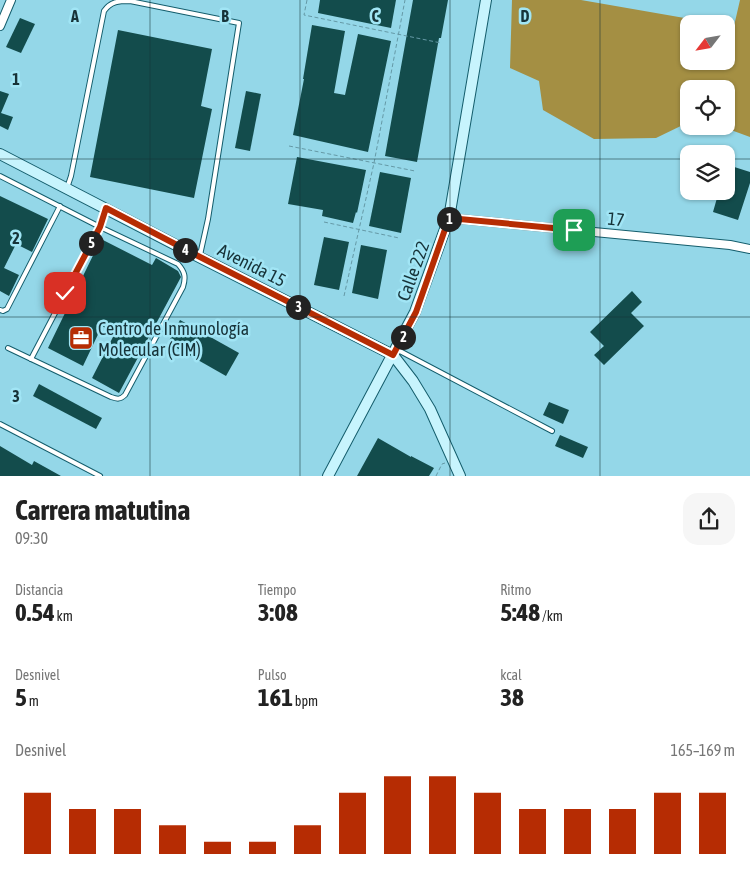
<!DOCTYPE html>
<html lang="es">
<meta charset="utf-8">
<style>
:root{--surface:#fff;--page:#f6f6f6;--text:#222;--muted:#767676;--accent:#b62c03}
body{margin:0;font-family:"Asap Condensed",sans-serif;background:var(--page);color:var(--text);height:100vh;display:flex;flex-direction:column;font-size:19px;white-space:nowrap}
*{box-sizing:border-box;margin:0}
p{font-size:16px;color:var(--muted)}
.icon{flex:none;width:28px;height:28px;fill:none;stroke:currentColor;stroke-width:2;stroke-linecap:round;stroke-linejoin:round}
.map{position:relative;height:476px;overflow:hidden}
.sheet{display:flex;flex-direction:column;background:var(--surface);flex:1}
.sheet>*{flex:none}
.needle{width:32px;rotate:239deg}
.buttons{position:absolute;left:680px;top:15px;display:grid;gap:10px}
.buttons a{display:grid;place-items:center;width:55px;height:55px;border-radius:10px;background:var(--surface);box-shadow:0 1px 4px #0004;font-size:25px}
.pin{position:absolute;display:grid;place-items:center;width:42px;height:42px;color:#fff;margin:-21px;border-radius:10px;box-shadow:0 2px 8px #0006}
.km{position:absolute;width:25px;height:25px;margin:-12px;border-radius:50%;background:#222;color:#fff;font-size:14px;line-height:25px;text-align:center}
.round{display:grid;place-items:center;flex:none;width:52px;height:52px;border-radius:15px;background:var(--page)}
.overview{display:flex;align-items:center;justify-content:space-between;height:85px;padding:0 15px}
h1{font-size:28px;font-weight:700;line-height:38px}
.figures{display:grid;grid-template-columns:repeat(3,1fr);gap:8px;height:85px;padding:5px 15px}
.figures div{display:grid;align-content:center}
.figures b{font-size:25px;font-weight:700}
.figures small{font-size:14px;font-weight:400}
.figures p{font-size:14px}
.chart{height:140px;padding:10px 15px}
.chart p{display:flex;justify-content:space-between}
.chart svg{width:100%;height:90px;margin-top:5px;stroke:var(--accent);stroke-width:6}
.map>svg:first-child{display:block}
</style>
<div class="map">
<svg width="750" height="476" viewBox="0 0 750 476">
<rect width="100%" height="100%" fill="#94d7e8"/>
<path fill="#a48f43" d="M512,0h69l138,24h-30v37h37v-36l8,1 6,-26h10v137l-30,-11h6v-37h-37v33l-33,16 -62,1 -51,-29 -4,-29 -29,-13z"/>
<g fill="#134c4c">
<path d="M320,0h76l-5,28 -73,-15z"/>
<path d="M413,0h35l-7,38h-2l-22,124 -32,-6z"/>
<path d="M20,18l15,6 -14,29 -15,-6z"/>
<path d="M312,25l33,6 -11,62 11,2 13,-61 33,7 -23,111 -75,-17 11,-56h-1z"/>
<path d="M118,30l94,19 -11,57 11,3 -18,89 -104,-21z"/>
<path d="M0,91l9,3 -8,19 12,4 -5,13 -8,-4z"/>
<path d="M246,91l15,3 -11,57 -15,-3z"/>
<path d="M297,157l69,13 -9,43 -1,-1 -3,11 -31,-7 1,-6 -35,-6z"/>
<path d="M728,165l22,7v11l-12,37 -25,-8 6,-21h7v-22z"/>
<path d="M380,172l31,6 -10,55 -32,-7z"/>
<path d="M0,196l48,23 -16,33 -16,-8 -12,24 15,7 -10,21 -9,-5z"/>
<path d="M324,237l25,5 -10,48 -25,-5z"/>
<path d="M101,239l51,26 4,-7 22,13 3,6 -62,116 -27,-15 23,-45 -13,-7 -19,40 -35,-18z"/>
<path d="M361,245l26,5 -9,49 -26,-6z"/>
<path d="M632,291l10,11 -11,11 13,13 -40,39 -10,-10 10,-9 -14,-14z"/>
<path d="M180,320l59,33 -13,23 -58,-33z"/>
<path d="M39,384l63,34 -6,11 -63,-33z"/>
<path d="M549,402l20,8 -6,14 -20,-9z"/>
<path d="M560,435l28,12 -5,11 -28,-12z"/>
<path d="M378,438l33,19v-1l23,12 -5,8h-72z"/>
<path d="M0,446l32,19 2,-4 27,15h-61z"/>
</g>
<g fill="none" stroke-linecap="round" stroke-linejoin="round">
<defs>
<g id="lane">
<path d="M0,176l100,51 78,37c7,8 8,13 5,23l-58,108c-5,5 -8,4 -14,2l-103,-49"/>
<path d="M67,188l4,-12 33,-165c7,-10 15,-10 26,-10l109,22 -31,196 -8,36"/>
<path d="M0,310l3,1 4,-2 53,-103"/>
<path d="M396,349l156,82"/>
<path d="M31,359l69,-132 6,-16"/>
<path d="M0,424l100,52"/>
</g>
<g id="street">
<path d="M0,26l11,-26"/>
<path d="M449,218l281,27 20,4"/>
</g>
<g id="secondary">
<path d="M0,154l199,103 194,98 20,26 17,28 30,67"/>
<path d="M328,476l87,-164 34,-94 37,-218"/>
</g>
</defs>
<use href="#lane" stroke="#145d6c" stroke-width="6"/>
<use href="#street" stroke="#145d6c" stroke-width="10"/>
<use href="#secondary" stroke="#145d6c" stroke-width="12"/>
<g stroke="#6599a6" stroke-width="1" stroke-dasharray="4 2.5" stroke-linecap="butt">
<path d="M307,0l-3,15 137,28"/>
<path d="M289,146l126,25"/>
<path d="M324,222l75,16"/>
<path d="M344,296l30,-133 31,-163"/>
<path d="M436,476l6,-12 3,-1"/>
</g>
<use href="#lane" stroke="#fff" stroke-width="4"/>
<use href="#street" stroke="#fff" stroke-width="8"/>
<use href="#secondary" stroke="#c7f4fd" stroke-width="10"/>
</g>
<g fill="none" stroke-linecap="round" stroke-linejoin="round">
<defs>
<path id="route" d="M65,293l35,-66 6,-19 94,49 193,98 23,-43 33,-94 125,12"/>
</defs>
<use href="#route" stroke="#fff" stroke-width="10"/>
<use href="#route" stroke="#b62c03" stroke-width="6"/>
</g>
<path fill="none" stroke="#173339" stroke-width="1" stroke-opacity="0.55" d="M150,0v476M300,0v476M450,0v476M600,0v476M0,159h689M726,159h24M0,317h750"/>
<defs>
<symbol id="office-square" viewBox="-11 -11 22 22"><rect x="-9" y="-9" width="18" height="18" rx="4" fill="#b62c03" stroke="#a1e5f5"/><path d="M-6-3h4V-5.5h4V-3h4V5H-6ZM-1-4.5V-3h2v-1.5ZM-6 0V1H6V0Z" fill="#fff"/></symbol>
</defs>
<g fill-rule="evenodd">
<use href="#office-square" x="67" y="324" width="28" height="28"/>
</g>
<g text-anchor="middle" dominant-baseline="central" stroke-width="5" stroke-linejoin="round" paint-order="stroke">
<g font-size="18" fill="#173339" stroke="#a1e5f5">
<text transform="translate(616 219) rotate(6)">17</text>
<text transform="translate(252 265) rotate(27)">Avenida 15</text>
<text transform="translate(413 271) rotate(-70)">Calle 222</text>
</g>
<g font-size="18" fill="#173339" stroke="#a1e5f5" text-anchor="start">
<text x="98" y="328">Centro de Inmunología<tspan x="98" dy="21">Molecular (CIM)</tspan></text>
</g>
</g>
<g font-size="16" text-anchor="middle" font-weight="bold" fill="#173339" stroke="#a1e5f5" stroke-width="5" stroke-linejoin="round" paint-order="stroke">
<text x="75" y="22">A</text>
<text x="225" y="22">B</text>
<text x="375" y="22">C</text>
<text x="525" y="22">D</text>
<text x="16" y="85">1</text>
<text x="16" y="244">2</text>
<text x="16" y="402">3</text>
</g>
</svg>
<div class="buttons">
<a><svg class="needle" viewBox="-14 -14 28 28"><path d="M0-13l5 13h-10z" fill="#e53935"/><path d="M0 13l5-13h-10z" fill="#767676"/></svg></a>
<a><svg class="icon" aria-label="locate" viewBox="0 0 24 24"><circle cx="12" cy="12" r="6"/><path d="M12 2v4M12 18v4M2 12h4M18 12h4"/></svg></a>
<a><svg class="icon" aria-label="layers" viewBox="0 0 24 24"><path d="M12 4l9 5-9 5-9-5zM3 14l9 5 9-5"/></svg></a>
</div>
<div class="pin" style="left:574px;top:230px;background:#1e9e55"><svg class="icon" aria-label="arrive" viewBox="0 0 24 24"><path d="M6 21V4h12l-3 4 3 4H6"/></svg></div>
<div class="pin" style="left:65px;top:293px;background:#d93025"><svg class="icon" aria-label="check" viewBox="0 0 24 24"><path d="M5 12l5 5 9-10"/></svg></div>
<b class="km" style="left:449px;top:219px">1</b>
<b class="km" style="left:403px;top:337px">2</b>
<b class="km" style="left:298px;top:307px">3</b>
<b class="km" style="left:185px;top:250px">4</b>
<b class="km" style="left:91px;top:243px">5</b>
</div>
<section class="sheet">
<div class="overview"><div><h1>Carrera matutina</h1><p>09:30</p></div><a class="round"><svg class="icon" aria-label="share" viewBox="0 0 24 24"><path d="M12 15V3M7 8l5-5 5 5M5 13v7h14v-7"/></svg></a></div>
<div class="figures">
<div><p>Distancia</p><b>0.54<small> km</small></b></div>
<div><p>Tiempo</p><b>3:08</b></div>
<div><p>Ritmo</p><b>5:48<small> /km</small></b></div>
</div>
<div class="figures">
<div><p>Desnivel</p><b>5<small> m</small></b></div>
<div><p>Pulso</p><b>161<small> bpm</small></b></div>
<div><p>kcal</p><b>38</b></div>
</div>
<div class="chart"><p><span>Desnivel</span>165–169 m</p>
<svg viewBox="0 0 160 44" preserveAspectRatio="none"><path d="M5 44V14M15 44V22M25 44V22M35 44V30M45 44V38M55 44V38M65 44V30M75 44V14M85 44V6M95 44V6M105 44V14M115 44V22M125 44V22M135 44V22M145 44V14M155 44V14"/></svg>
</div>
</section>
